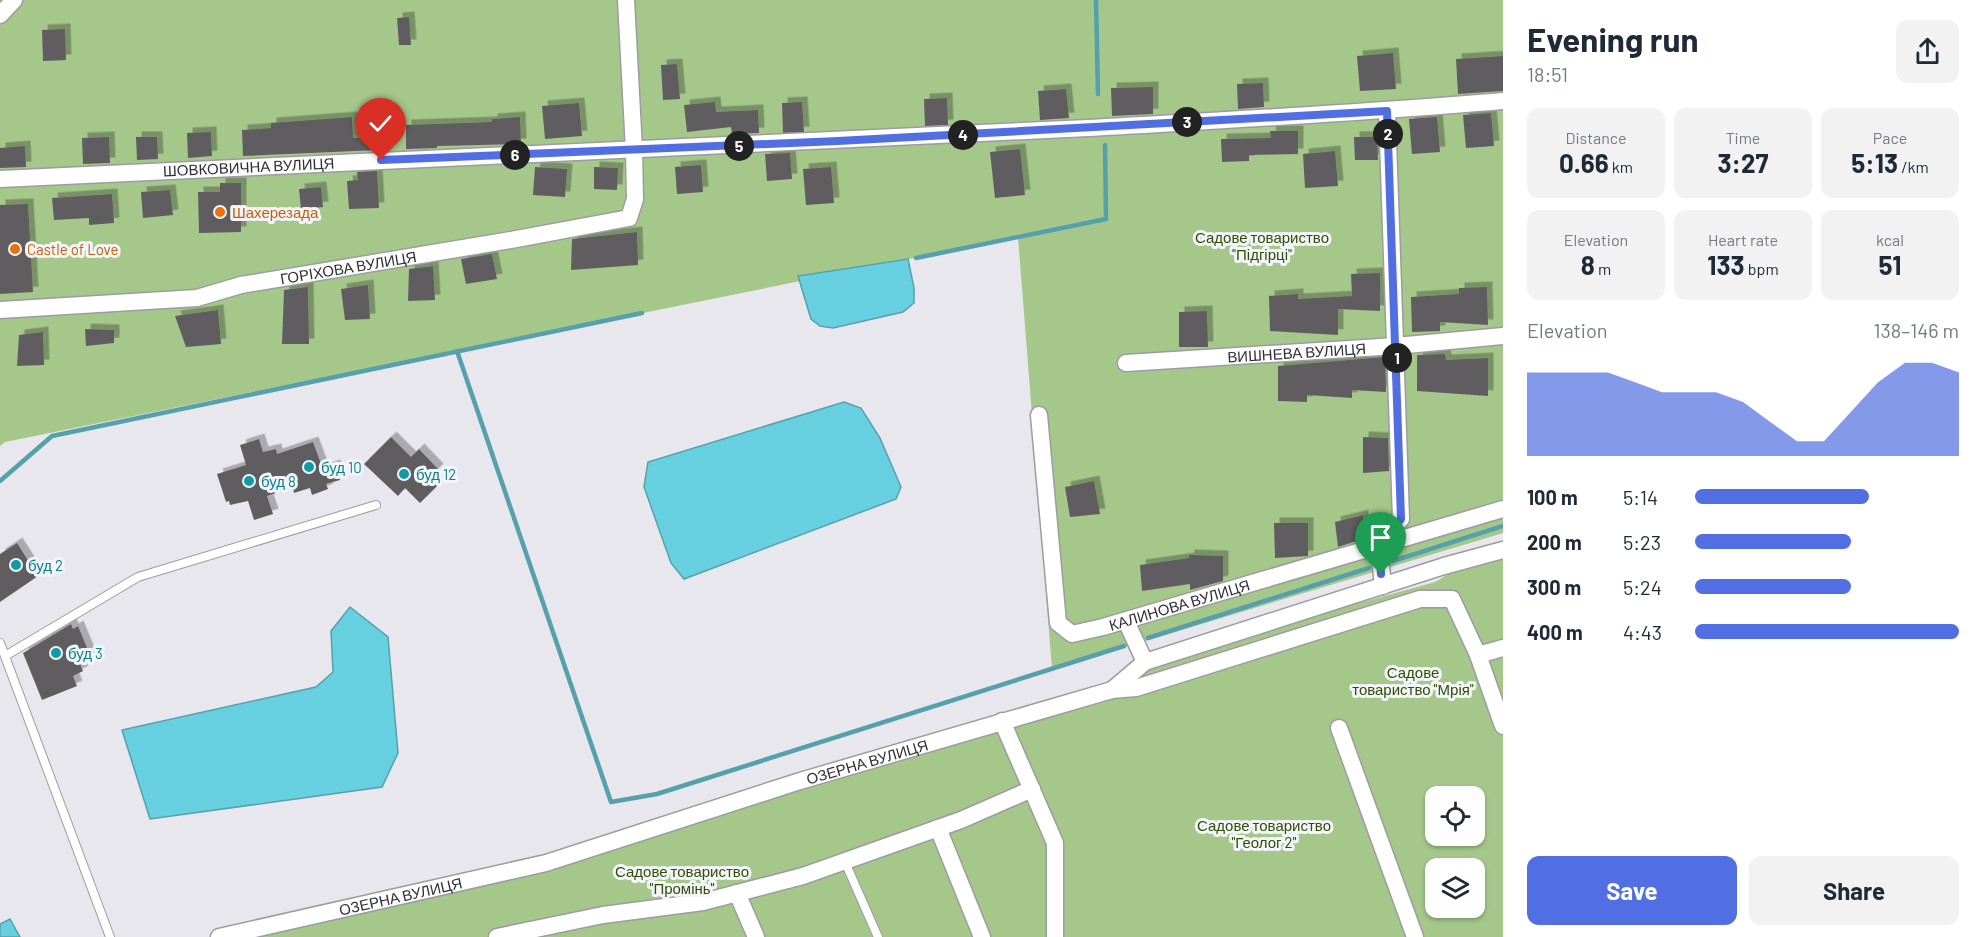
<!DOCTYPE html>
<meta charset="utf-8">
<style>
:root{--surface:#fff;--page:#f2f2f3;--text:#1f2937;--muted:#747a83;--accent:#526ee3}
body{margin:0;font-family:Barlow,sans-serif;background:var(--page);color:var(--text);height:100vh;display:flex;flex-direction:column;font-size:22px;white-space:nowrap}
*{box-sizing:border-box;margin:0}
p{font-size:20px;color:var(--muted)}
.icon{flex:none;width:33px;height:33px;fill:none;stroke:currentColor;stroke-width:2;stroke-linecap:round;stroke-linejoin:round}
.map{position:relative;flex:1;overflow:hidden}
.details{display:flex;flex-direction:column;background:var(--surface);width:480px}
.details>*{flex:none}
.tools{position:absolute;left:1425px;top:786px;display:grid;gap:12px}
.tools a{display:grid;place-items:center;width:60px;height:60px;border-radius:12px;background:var(--surface);box-shadow:0 2px 4px #0004;font-size:30px}
.pin{position:absolute;display:grid;place-items:center;width:51px;height:51px;color:#fff;margin:-62px -26px;border-radius:50% 50% 50% 0;rotate:-45deg;box-shadow:0 0 6px #0007}
.pin .icon{rotate:45deg}
.km{position:absolute;width:30px;height:30px;margin:-15px;border-radius:50%;background:#222;color:#fff;font-size:16px;line-height:30px;text-align:center}
.round{display:grid;place-items:center;flex:none;width:63px;height:63px;border-radius:12px;background:var(--page)}
.summary{display:flex;align-items:center;justify-content:space-between;height:102px;padding:0 24px}
h1{font-size:33px;font-weight:700;line-height:45px}
.stats{display:grid;grid-template-columns:repeat(3,1fr);gap:9px;height:102px;padding:6px 24px}
.stats div{display:grid;align-content:center;border-radius:12px;background:var(--page);text-align:center}
.stats b{font-size:26px;font-weight:700}
.stats small{font-size:16px;font-weight:400}
.stats p{font-size:16px}
.chart{height:168px;padding:12px 24px}
.chart p{display:flex;justify-content:space-between}
.chart svg{width:100%;height:108px;margin-top:6px;fill:var(--accent);opacity:.7}
.action{display:flex;gap:12px;margin-top:auto;padding:12px 24px}
.action a{flex:1;height:69px;border-radius:12px;background:var(--accent);color:#fff;font-size:24px;font-weight:700;line-height:69px;text-align:center}
.action a+a{background:var(--page);color:var(--text)}
ul{padding:0 24px;list-style:none;font-size:20px}
li{display:grid;grid-template-columns:96px 72px 1fr;align-items:center;height:45px}
li i{height:15px;border-radius:8px;background:var(--accent)}
main{display:flex;flex:1;min-height:0}
.map>svg:first-child{display:block}
</style>
<main>
<div class="map">
<svg width="1503" height="937" viewBox="0 0 1503 937">
<defs>
<filter id="shadow"><feDropShadow dx="5.5" dy="-5.5" stdDeviation="0" flood-color="#0004"/></filter>
</defs>
<rect width="100%" height="100%" fill="#e7e7ed"/>
<g fill="#a5c78a" fill-rule="evenodd">
<path d="M0,0h1503v533l-451,136 -34,-432 -1013,205 -5,4z"/>
<path d="M1503,557v380h-1284l327,-74 566,-173 33,-28 290,-80 17,-10zM1436,796h38v40h-38zM1436,868h38v40h-38z"/>
</g>
<g fill="#66d0e1" stroke="#56a0ac" stroke-width="1.5">
<path d="M908,259l6,29v15l-11,9 -70,16 -13,-2 -9,-7 -13,-43z"/>
<path d="M844,402l17,6 19,30 21,49 -5,12 -212,80 -13,-16 -27,-76 4,-25z"/>
<path d="M350,607l38,30 10,116 -16,34 -232,32 -28,-89 194,-43 17,-15 -2,-41z"/>
<path d="M10,919l10,18h-20v-13z"/>
</g>
<g fill="none" stroke-linecap="round" stroke-linejoin="round">
<g stroke="#56a0ac" stroke-width="4.5">
<path d="M1096,0l2,94"/>
<path d="M916,258l190,-39 -1,-74"/>
<path d="M457,351l154,451 46,-8 467,-148"/>
<path d="M0,481l52,-45 590,-123"/>
<path d="M1393,561l110,-35"/>
<path d="M1148,638l221,-70"/>
</g>
</g>
<g fill="#615d61" filter="url(#shadow)">
<path d="M409,17l2,28h-12l-2,-27z"/>
<path d="M65,29l1,31 -23,1 -1,-31z"/>
<path d="M1393,53l3,36 -36,2 -3,-35z"/>
<path d="M1503,56v35l-45,3 -2,-35z"/>
<path d="M677,64l3,35 -17,1 -2,-35z"/>
<path d="M1263,83l1,24 -26,2 -1,-25z"/>
<path d="M1153,87v27l-41,2 -1,-28z"/>
<path d="M1066,89l3,29 -29,2 -2,-29z"/>
<path d="M947,98l1,27 -23,1 -1,-27z"/>
<path d="M715,102l1,10 42,-2 1,23 -27,1 -1,-7 -44,5 -3,-27z"/>
<path d="M802,102l2,30 -21,1 -1,-30z"/>
<path d="M579,103l3,33 -37,3 -3,-33z"/>
<path d="M1491,113l3,33 -28,2 -3,-33z"/>
<path d="M352,117l1,21h25v12l-135,6 -1,-26 29,-2v-5z"/>
<path d="M520,117l1,27 -84,2v2l-31,1v-24l86,-3v-3z"/>
<path d="M1437,117l3,35 -28,2 -3,-35z"/>
<path d="M1270,131h28v23l-49,1v6l-27,1 -1,-23 50,-1z"/>
<path d="M211,132l1,24 -24,2 -1,-25z"/>
<path d="M109,137l1,26 -27,1 -1,-26z"/>
<path d="M136,137h21l1,22 -21,1z"/>
<path d="M1354,137h23l1,23h-23z"/>
<path d="M25,146l1,21 -26,1v-20z"/>
<path d="M1020,149l5,46 -30,3 -5,-46z"/>
<path d="M1335,151l3,35 -33,2 -2,-34z"/>
<path d="M790,153l2,26 -25,2 -2,-27z"/>
<path d="M701,165l2,27 -26,2 -2,-27z"/>
<path d="M535,167l32,2 -2,28 -32,-2z"/>
<path d="M594,167l24,1 -1,22 -23,-1z"/>
<path d="M831,167l3,36 -28,2 -3,-36z"/>
<path d="M377,171l2,37 -30,1 -2,-28 11,-1 -1,-8z"/>
<path d="M220,183h21v49l-42,1 -1,-41h22z"/>
<path d="M321,187l2,20 -22,2 -2,-20z"/>
<path d="M170,190l3,25 -30,3 -2,-26z"/>
<path d="M112,194l2,29 -25,2v-7l-35,2 -2,-22z"/>
<path d="M28,204l5,88 -33,2v-89z"/>
<path d="M637,232l1,33 -67,5 1,-31z"/>
<path d="M492,254l5,25 -31,5 -5,-25z"/>
<path d="M433,266l2,34 -27,1 1,-32z"/>
<path d="M1380,273v38l-42,-2v26l-68,-4 -1,-35 29,-2v5l54,-3 -1,-22z"/>
<path d="M368,285l2,34 -25,1 -4,-31z"/>
<path d="M308,287l1,57h-27l2,-54z"/>
<path d="M1487,287l1,38 -48,-3v9l-28,1 -1,-35 48,-3v-6z"/>
<path d="M218,310l3,34 -35,3 -11,-31z"/>
<path d="M1207,311l1,36h-29v-35z"/>
<path d="M85,329l29,1v13l-28,3z"/>
<path d="M43,332l1,33 -27,1 2,-31z"/>
<path d="M1445,354l1,6 42,-2v38l-71,-5v-36z"/>
<path d="M1385,357l1,35 -34,-2v8l-45,-3v7l-29,-1v-35z"/>
<path d="M391,437l20,20 8,-8 19,20 -9,9 8,8 -17,17 -15,-15 -7,8 -34,-32z"/>
<path d="M1363,437l25,1 1,33 -26,2z"/>
<path d="M259,439l4,13 13,-3 1,5 36,-12 10,27 12,-4 5,15 -14,4 2,5 -16,6 -2,-7 -16,5 -1,-6 -26,9 6,18 -19,6 -6,-19 -18,4 -1,-4 -3,1 -9,-28 29,-9 -6,-20z"/>
<path d="M1094,481l6,33 -30,3 -5,-30z"/>
<path d="M1363,515v24l-25,8 -3,-25z"/>
<path d="M1274,523h34v33l-33,2z"/>
<path d="M17,543l21,33 -38,26v-48z"/>
<path d="M1189,555l34,1v25l-33,9v-6l-48,7 -2,-26 49,-7z"/>
<path d="M71,624l2,5 5,-3 14,34 -12,4 3,7 -10,5 4,10 -35,14 -19,-47z"/>
</g>
<g fill="none" stroke-linecap="round" stroke-linejoin="round">
<defs>
<g id="lane">
<path d="M0,643l110,294"/>
<path d="M5,656l133,-79 238,-72"/>
<path d="M845,862l33,75"/>
</g>
<g id="street">
<path d="M0,15l14,-15"/>
<path id="s1" d="M0,179c363,-20 725,-31 1088,-51 138,-8 277,-15 415,-27"/>
<path id="s2" d="M0,310l197,-12 44,-13 270,-45 118,-22 6,-19 -1,-49 -8,-150"/>
<path id="s3" d="M1126,363l270,-17 107,-10"/>
<path id="s4" d="M1039,415l19,208 14,11 31,-7 400,-118"/>
<path d="M1383,586l-4,-40 22,-27 -14,-408"/>
<path d="M1126,621l19,41"/>
<path d="M1478,655l25,-7"/>
<path d="M1112,690l24,-2 284,-89h32l26,56 25,71"/>
<path d="M1002,721l53,122v94"/>
<path d="M1339,728l76,209"/>
<path d="M938,828l44,109"/>
<path d="M737,893l19,44"/>
<path id="s5" d="M219,937l327,-74 254,-82 312,-91 33,-28 299,-96 59,-16"/>
<path d="M497,937l106,-22 100,-13 100,-26 158,-56 71,-31"/>
</g>
</defs>
<use href="#lane" stroke="#9c9ca2" stroke-width="10"/>
<use href="#street" stroke="#9c9ca2" stroke-width="19"/>
<use href="#lane" stroke="#fff" stroke-width="8"/>
<use href="#street" stroke="#fff" stroke-width="16"/>
</g>
<g fill="none" stroke-linecap="round" stroke-linejoin="round">
<defs>
<path id="route" d="M381,160l457,-19 549,-30 14,408 -22,27 2,28"/>
</defs>
<use href="#route" stroke="#fff" stroke-width="12"/>
<use href="#route" stroke="#526ee3" stroke-width="8"/>
</g>
<g fill="#e8710a" stroke="#f4f5fb" stroke-width="2">
<circle cx="220" cy="212" r="6"/>
<circle cx="15" cy="249" r="6"/>
</g>
<g fill="#0f9aa8" stroke="#f4f5fb" stroke-width="2">
<circle cx="309" cy="467" r="6"/>
<circle cx="404" cy="474" r="6"/>
<circle cx="249" cy="481" r="6"/>
<circle cx="16" cy="565" r="6"/>
<circle cx="56" cy="653" r="6"/>
</g>
<g text-anchor="middle" dominant-baseline="central" stroke-width="6" stroke-linejoin="round" paint-order="stroke">
<g font-size="15" fill="#2f3032" stroke="#f4f5fb">
<text stroke="none"><textPath href="#s1" startOffset="249">ШОВКОВИЧНА ВУЛИЦЯ</textPath></text>
<text stroke="none"><textPath href="#s2" startOffset="352">ГОРІХОВА ВУЛИЦЯ</textPath></text>
<text stroke="none"><textPath href="#s3" startOffset="171">ВИШНЕВА ВУЛИЦЯ</textPath></text>
<text stroke="none"><textPath href="#s4" startOffset="338">КАЛИНОВА ВУЛИЦЯ</textPath></text>
<text stroke="none"><textPath href="#s5" startOffset="672">ОЗЕРНА ВУЛИЦЯ</textPath></text>
<text stroke="none"><textPath href="#s5" startOffset="186">ОЗЕРНА ВУЛИЦЯ</textPath></text>
</g>
<g font-size="15" fill="#c56008" stroke="#f4f5fb" text-anchor="start">
<text x="232" y="212">Шахерезада</text>
<text x="27" y="249">Castle of Love</text>
</g>
<g font-size="15" fill="#2f4f04" stroke="#f4f5fb">
<text x="1262" y="237">Садове товариство<tspan x="1262" dy="17">"Підгірці"</tspan></text>
<text x="1413" y="672">Садове<tspan x="1413" dy="17">товариство "Мрія"</tspan></text>
<text x="1264" y="825">Садове товариство<tspan x="1264" dy="17">"Геолог 2"</tspan></text>
<text x="682" y="871">Садове товариство<tspan x="682" dy="17">"Промінь"</tspan></text>
</g>
<g font-size="15" fill="#0d838f" stroke="#f4f5fb" text-anchor="start">
<text x="321" y="467">буд 10</text>
<text x="416" y="474">буд 12</text>
<text x="261" y="481">буд 8</text>
<text x="28" y="565">буд 2</text>
<text x="68" y="653">буд 3</text>
</g>
</g>
</svg>
<div class="tools">
<a><svg class="icon" aria-label="locate" viewBox="0 0 24 24"><circle cx="12" cy="12" r="6"/><path d="M12 2v4M12 18v4M2 12h4M18 12h4"/></svg></a>
<a><svg class="icon" aria-label="layers" viewBox="0 0 24 24"><path d="M12 4l9 5-9 5-9-5zM3 14l9 5 9-5"/></svg></a>
</div>
<div class="pin" style="left:1381px;top:574px;background:#1e9e55"><svg class="icon" aria-label="arrive" viewBox="0 0 24 24"><path d="M6 21V4h12l-3 4 3 4H6"/></svg></div>
<div class="pin" style="left:381px;top:160px;background:#d93025"><svg class="icon" aria-label="check" viewBox="0 0 24 24"><path d="M5 12l5 5 9-10"/></svg></div>
<b class="km" style="left:1397px;top:358px">1</b>
<b class="km" style="left:1388px;top:134px">2</b>
<b class="km" style="left:1187px;top:122px">3</b>
<b class="km" style="left:963px;top:135px">4</b>
<b class="km" style="left:739px;top:146px">5</b>
<b class="km" style="left:515px;top:155px">6</b>
</div>
<section class="details">
<div class="summary"><div><h1>Evening run</h1><p>18:51</p></div><a class="round"><svg class="icon" aria-label="share" viewBox="0 0 24 24"><path d="M12 15V3M7 8l5-5 5 5M5 13v7h14v-7"/></svg></a></div>
<div class="stats">
<div><p>Distance</p><b>0.66<small> km</small></b></div>
<div><p>Time</p><b>3:27</b></div>
<div><p>Pace</p><b>5:13<small> /km</small></b></div>
</div>
<div class="stats">
<div><p>Elevation</p><b>8<small> m</small></b></div>
<div><p>Heart rate</p><b>133<small> bpm</small></b></div>
<div><p>kcal</p><b>51</b></div>
</div>
<div class="chart"><p><span>Elevation</span>138–146 m</p>
<svg viewBox="0 0 160 44" preserveAspectRatio="none"><path d="M0 44V10L10 10L20 10L30 10L40 14L50 18L60 18L70 18L80 22L90 30L100 38L110 38L120 26L130 14L140 6L150 6L160 10V44z"/></svg>
</div>
<ul>
<li><b>100 m</b>5:14<i style="width:66%"></i></li>
<li><b>200 m</b>5:23<i style="width:59%"></i></li>
<li><b>300 m</b>5:24<i style="width:59%"></i></li>
<li><b>400 m</b>4:43<i style="width:100%"></i></li>
</ul>
<div class="action"><a>Save</a><a>Share</a></div>
</section>
</main>
